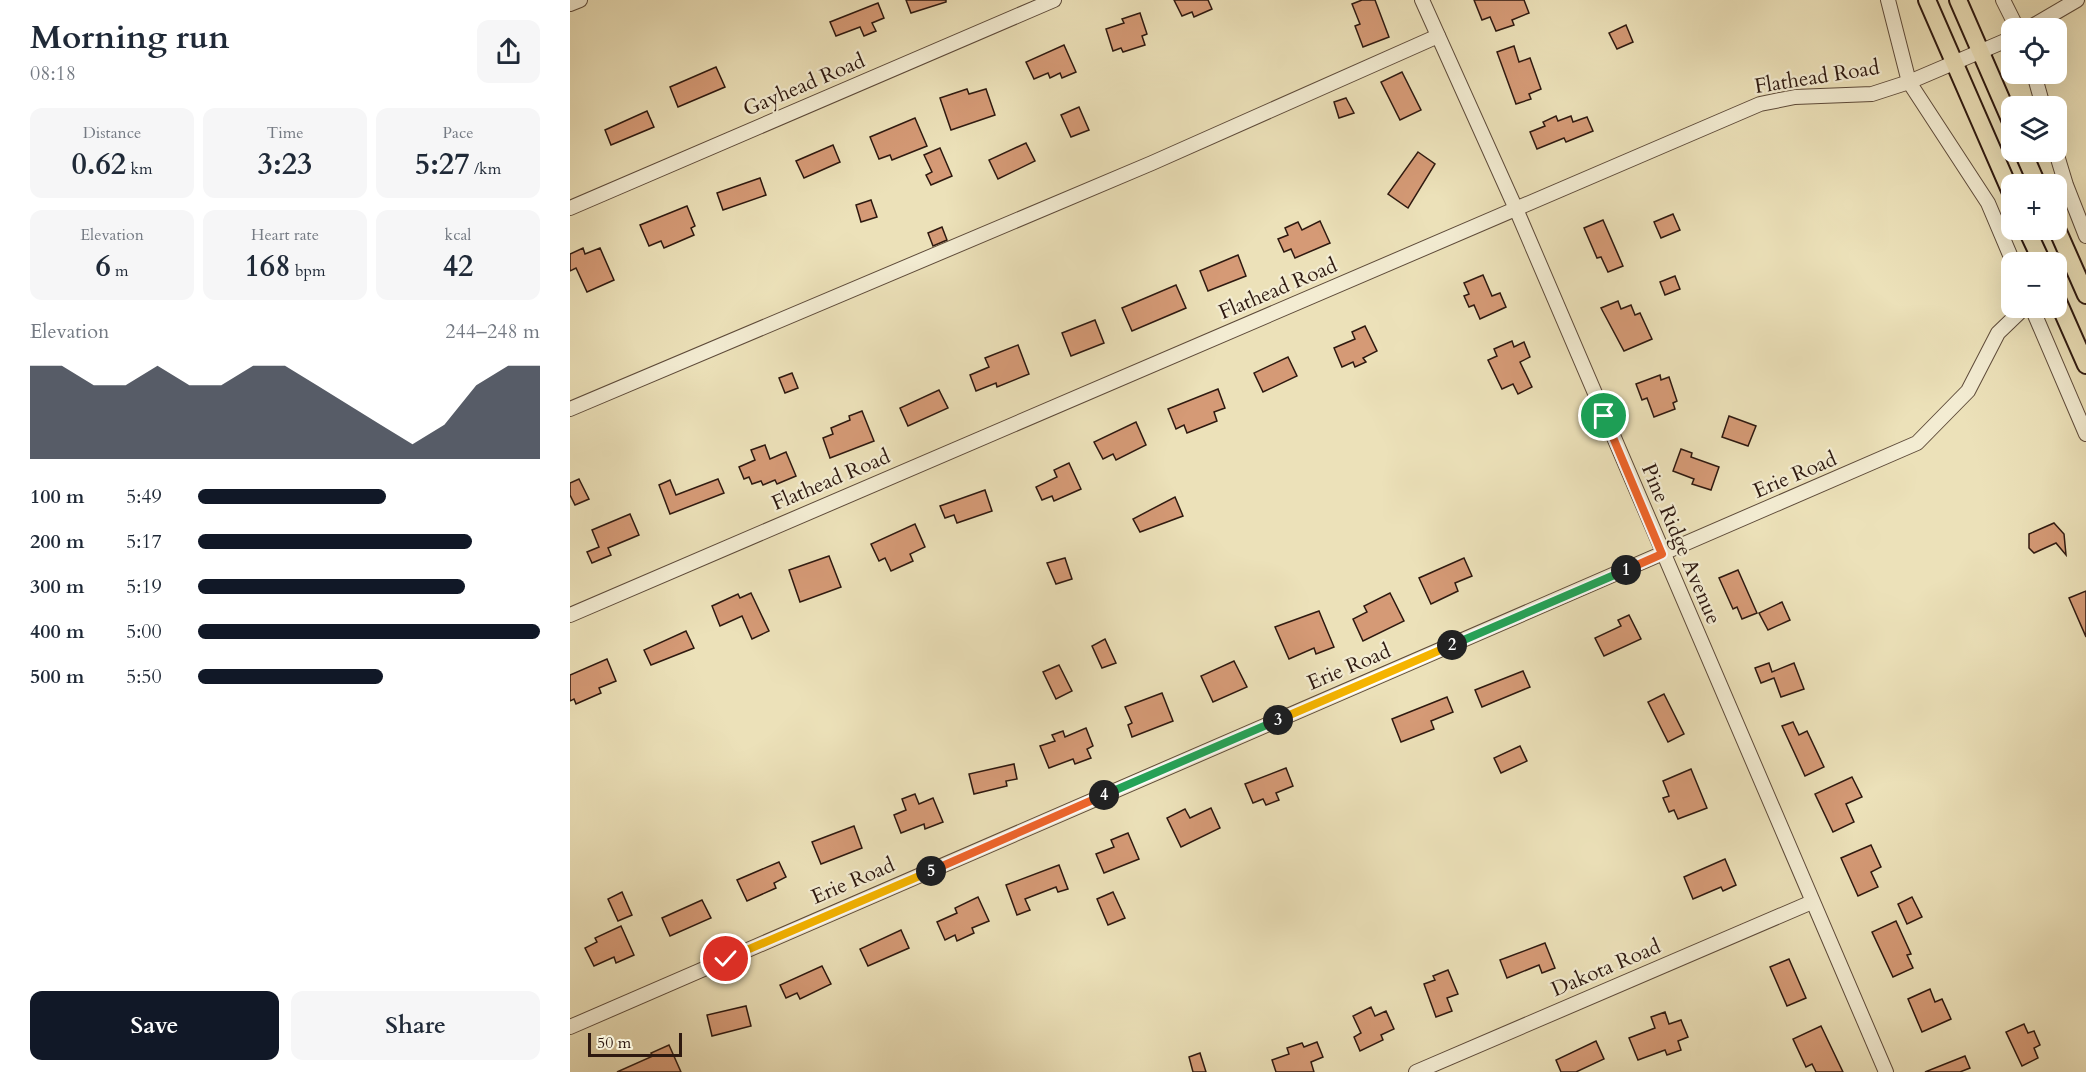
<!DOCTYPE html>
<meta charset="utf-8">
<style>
:root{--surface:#fff;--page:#f6f6f7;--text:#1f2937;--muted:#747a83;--accent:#111827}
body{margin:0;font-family:Cardo,serif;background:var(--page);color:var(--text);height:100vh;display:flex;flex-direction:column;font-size:22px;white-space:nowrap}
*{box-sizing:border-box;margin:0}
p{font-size:20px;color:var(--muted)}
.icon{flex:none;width:33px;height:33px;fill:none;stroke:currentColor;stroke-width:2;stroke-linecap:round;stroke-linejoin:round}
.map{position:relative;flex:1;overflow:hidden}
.details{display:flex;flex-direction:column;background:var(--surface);width:570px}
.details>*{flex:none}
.fabs{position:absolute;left:1431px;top:18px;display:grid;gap:12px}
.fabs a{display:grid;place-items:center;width:66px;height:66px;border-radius:12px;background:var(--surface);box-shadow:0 6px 24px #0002;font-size:30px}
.scale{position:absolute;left:18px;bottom:15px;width:94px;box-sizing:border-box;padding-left:6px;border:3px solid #2e1910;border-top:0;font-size:16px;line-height:21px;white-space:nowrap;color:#2e1910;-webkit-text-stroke:4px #f3ecd2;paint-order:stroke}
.pin{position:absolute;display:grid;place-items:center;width:51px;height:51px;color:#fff;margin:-26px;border:3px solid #fff;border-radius:50%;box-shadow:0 2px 6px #0007}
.km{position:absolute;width:30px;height:30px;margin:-15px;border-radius:50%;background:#222;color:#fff;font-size:16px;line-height:30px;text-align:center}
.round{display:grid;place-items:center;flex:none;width:63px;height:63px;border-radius:12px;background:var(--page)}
.head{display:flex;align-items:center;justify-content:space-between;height:102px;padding:0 30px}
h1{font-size:33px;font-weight:700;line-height:45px}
.figures{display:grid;grid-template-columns:repeat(3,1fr);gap:9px;height:102px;padding:6px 30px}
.figures div{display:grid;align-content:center;border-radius:12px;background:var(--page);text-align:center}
.figures b{font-size:30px;font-weight:700}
.figures small{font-size:16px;font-weight:400}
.figures p{font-size:16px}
.chart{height:168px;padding:12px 30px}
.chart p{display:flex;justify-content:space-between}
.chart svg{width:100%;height:108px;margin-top:6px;fill:var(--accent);opacity:.7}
.button{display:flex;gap:12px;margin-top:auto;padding:12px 30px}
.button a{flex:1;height:69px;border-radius:12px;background:var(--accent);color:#fff;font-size:24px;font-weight:700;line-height:69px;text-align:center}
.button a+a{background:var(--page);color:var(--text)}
ul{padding:0 30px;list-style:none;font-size:20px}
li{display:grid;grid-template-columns:96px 72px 1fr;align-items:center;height:45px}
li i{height:15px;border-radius:8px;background:var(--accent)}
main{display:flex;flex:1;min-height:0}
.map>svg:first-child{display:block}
</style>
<main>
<section class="details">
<div class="head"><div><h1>Morning run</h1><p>08:18</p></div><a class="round"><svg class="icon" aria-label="share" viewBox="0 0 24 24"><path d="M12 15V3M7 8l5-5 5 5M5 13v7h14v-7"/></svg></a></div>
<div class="figures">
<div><p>Distance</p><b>0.62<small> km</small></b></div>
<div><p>Time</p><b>3:23</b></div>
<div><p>Pace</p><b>5:27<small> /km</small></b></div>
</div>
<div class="figures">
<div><p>Elevation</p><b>6<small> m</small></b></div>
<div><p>Heart rate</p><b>168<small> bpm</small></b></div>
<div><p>kcal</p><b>42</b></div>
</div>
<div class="chart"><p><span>Elevation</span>244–248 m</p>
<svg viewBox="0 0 160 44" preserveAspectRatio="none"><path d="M0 44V6L10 6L20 14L30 14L40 6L50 14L60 14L70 6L80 6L90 14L100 22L110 30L120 38L130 30L140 14L150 6L160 6V44z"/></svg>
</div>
<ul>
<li><b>100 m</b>5:49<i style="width:55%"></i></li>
<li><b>200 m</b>5:17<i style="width:80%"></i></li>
<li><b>300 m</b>5:19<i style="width:78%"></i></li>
<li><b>400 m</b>5:00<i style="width:100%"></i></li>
<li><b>500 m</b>5:50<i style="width:54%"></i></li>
</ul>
<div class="button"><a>Save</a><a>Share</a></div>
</section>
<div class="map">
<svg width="1516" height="1072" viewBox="0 0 1516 1072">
<rect width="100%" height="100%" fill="#ece1b9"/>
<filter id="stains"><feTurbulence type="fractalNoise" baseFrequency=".00333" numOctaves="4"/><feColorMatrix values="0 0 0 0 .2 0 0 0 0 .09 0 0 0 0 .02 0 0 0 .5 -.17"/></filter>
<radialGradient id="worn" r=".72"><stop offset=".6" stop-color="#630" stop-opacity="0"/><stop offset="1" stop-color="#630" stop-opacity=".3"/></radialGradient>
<g fill="#d59a76" stroke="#2e1910" stroke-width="1.5">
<path d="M336,0h40v2l-35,11z"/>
<path d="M604,0h34l4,9 -18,8 -2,-5 -10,4z"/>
<path d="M792,0h13l14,37 -26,10 -8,-21 5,-2 -8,-20z"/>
<path d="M904,0h50l5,13 -17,7 2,5 -18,6 -6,-14 -8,3z"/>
<path d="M308,3l6,15 -12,5 4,8 -12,5 -4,-9 -24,9 -6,-14z"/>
<path d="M570,13l7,21 -5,2 3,9 -22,7 -2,-4 -8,3 -7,-22 18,-6 -2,-4z"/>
<path d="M1056,25l7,17 -16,7 -8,-16z"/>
<path d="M494,45l12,27 -14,6 -2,-5 -10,5 -2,-5 -14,6 -8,-17z"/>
<path d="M944,46l5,16 11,-4 11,31 -12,5 2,5 -15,5 -19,-52z"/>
<path d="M146,67l9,20 -47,20 -8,-20z"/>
<path d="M832,72l19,38 -21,10 -19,-38z"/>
<path d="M397,89l2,5 17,-5 9,26 -44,15 -11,-32z"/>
<path d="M776,98l8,15 -15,5 -5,-16z"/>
<path d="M509,107l10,23 -18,7 -10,-22z"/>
<path d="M77,111l7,16 -43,18 -6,-15z"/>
<path d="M986,116l2,5 13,-5 2,6 14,-5 6,14 -27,11 -2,-4 -27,11 -7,-17 15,-6 -2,-4z"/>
<path d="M345,118l12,28 -35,14 -2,-5 -11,4 -9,-22z"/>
<path d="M456,143l9,18 -37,18 -9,-19z"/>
<path d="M263,145l7,17 -36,16 -8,-17z"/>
<path d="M370,148l12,28 -21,9 -5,-10 6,-3 -8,-17z"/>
<path d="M848,152l17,12 -27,44 -20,-14z"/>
<path d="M190,178l6,17 -43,15 -6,-17z"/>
<path d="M301,200l6,17 -16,5 -5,-17z"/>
<path d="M117,206l8,20 -4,2 3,7 -30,13 -3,-7 -12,5 -9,-21z"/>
<path d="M1103,214l7,16 -19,8 -7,-16z"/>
<path d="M1033,220l20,46 -15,6 -7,-15 -4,1 -13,-30z"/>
<path d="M750,221l10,22 -35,15 -4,-9 -7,3 -6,-13 10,-4 -3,-7 13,-6 4,8z"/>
<path d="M372,227l5,13 -14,6 -5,-13z"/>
<path d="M13,248l2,6 15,-6 14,32 -27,12 -11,-24 -6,3v-17z"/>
<path d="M668,255l8,21 -38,15 -8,-20z"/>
<path d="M913,275l9,21 8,-3 6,14 -26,12 -6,-14 -5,2 -5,-11 5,-2 -5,-11z"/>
<path d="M1105,276l5,13 -15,6 -5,-13z"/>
<path d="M606,285l10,23 -54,23 -10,-23z"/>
<path d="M1048,301l3,8 10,-4 4,10 5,-2 12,26 -28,12 -23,-43z"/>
<path d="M525,320l9,23 -33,13 -9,-23z"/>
<path d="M795,326l12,25 -14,7 3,4 -11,5 -2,-5 -11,5 -8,-19 21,-9 -3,-7z"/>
<path d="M942,341l2,6 10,-5 6,15 -10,5 12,25 -14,7 -5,-10 -11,5 -14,-29 9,-4 -3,-7z"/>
<path d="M448,345l11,29 -32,13 -1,-4 -20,8 -6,-16 19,-8 -4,-9z"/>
<path d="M718,357l9,19 -34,16 -9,-19z"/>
<path d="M222,373l6,15 -13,5 -6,-15z"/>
<path d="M1090,375l1,5 8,-3 8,24 -4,2 2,6 -21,8 -7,-19 -5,2 -6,-16z"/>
<path d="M648,389l7,19 -11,4 3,9 -30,12 -3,-8 -8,4 -8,-20z"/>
<path d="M369,390l9,18 -40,18 -8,-18z"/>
<path d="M292,411l12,30 -44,17 -7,-20 10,-4 -2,-6 19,-8 -1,-4z"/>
<path d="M1159,416l27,10 -8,20 -26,-9z"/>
<path d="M566,422l10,23 -30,15 -3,-6 -10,5 -9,-17z"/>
<path d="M195,445l5,14 16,-7 10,24 -19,8 -2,-4 -12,5 -2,-4 -9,3 -3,-7 -5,2 -5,-12 16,-7 -4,-10z"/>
<path d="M1111,449l11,4 -1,4 28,10 -8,23 -19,-6 2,-5 -21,-8z"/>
<path d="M499,463l12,26 -27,12 -2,-5 -10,4 -6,-13 21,-10 -3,-7z"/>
<path d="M9,479l10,20 -14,6 -5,-10v-12z"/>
<path d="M148,479l6,14 -54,21 -11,-29 11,-5 6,15z"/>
<path d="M415,490l7,21 -35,12 -3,-8 -9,3 -5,-12z"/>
<path d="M605,497l8,19 -43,16 -7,-13z"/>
<path d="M60,514l9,21 -31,13 3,7 -19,8 -5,-11 12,-5 -7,-17z"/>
<path d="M1484,523l10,11 2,21 -10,-12 -22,10 -5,-5v-14z"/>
<path d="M345,524l10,23 -15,7 3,7 -22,10 -6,-13 -6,3 -8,-17z"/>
<path d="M259,556l12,31 -41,15 -11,-32z"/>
<path d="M495,558l7,21 -16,5 -9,-21z"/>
<path d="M894,558l8,18 -17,7 3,8 -27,13 -12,-26z"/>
<path d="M1168,570l19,43 -15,6 -5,-12 -4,2 -14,-31z"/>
<path d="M1516,591v46l-17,-39z"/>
<path d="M181,593l18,38 -17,8 -10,-23 -22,10 -8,-20 26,-12 2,4z"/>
<path d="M820,593l14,28 -41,20 -10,-22 14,-7 -3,-6z"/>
<path d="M1212,602l8,18 -22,10 -9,-17z"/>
<path d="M749,611l15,36 -18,7 -2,-6 -25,11 -14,-32z"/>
<path d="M1059,615l12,24 -37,17 -9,-18 26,-12 -3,-6z"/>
<path d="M116,631l8,17 -43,17 -7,-15z"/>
<path d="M535,639l11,24 -14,5 -10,-22z"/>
<path d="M37,659l9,22 -17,7 2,5 -25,11 -2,-5 -4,2v-26z"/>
<path d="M664,661l13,26 -34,15 -12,-26z"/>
<path d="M1199,663l3,9 22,-9 10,26 -23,8 -7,-19 -13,5 -6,-15z"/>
<path d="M489,665l13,26 -16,8 -13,-27z"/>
<path d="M953,671l7,16 -48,20 -7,-17z"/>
<path d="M592,693l11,28 -41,16 -4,-12 4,-2 -7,-16z"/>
<path d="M1094,694l20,40 -16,8 -20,-40z"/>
<path d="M877,697l6,15 -22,9 3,8 -33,13 -9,-23z"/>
<path d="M1223,722l6,13 8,-4 17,36 -19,9 -23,-50z"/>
<path d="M516,728l7,18 -6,3 4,9 -16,6 -2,-5 -24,9 -9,-22 15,-5 -3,-6 11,-4 2,6z"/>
<path d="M950,746l7,15 -26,12 -7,-15z"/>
<path d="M444,764l3,15 -11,2 1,5 -33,8 -5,-20z"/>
<path d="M716,768l7,18 -17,7 3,7 -13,5 -3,-6 -10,4 -8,-19z"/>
<path d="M1121,769l16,39 -29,11 -4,-9 -5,2 -6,-14 6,-2 -6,-15z"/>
<path d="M1282,777l10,20 -16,7 8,18 -21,10 -18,-38z"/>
<path d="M345,794l4,10 14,-6 10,24 -18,7 -1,-5 -23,9 -7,-18 12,-5 -4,-11z"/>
<path d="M641,808l9,20 -39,19 -14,-29 18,-9 5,9z"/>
<path d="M284,826l8,22 -41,16 -9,-22z"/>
<path d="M558,833l11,26 -35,14 -8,-19 18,-7 -3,-7z"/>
<path d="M1301,845l10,22 -10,5 7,15 -20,9 -17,-38z"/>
<path d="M1155,859l11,26 -13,6 -2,-4 -28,12 -9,-22z"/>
<path d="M209,862l7,15 -12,6 2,5 -29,13 -10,-21z"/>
<path d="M489,865l9,24 -10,3 -2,-5 -31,12 5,11 -13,5 -11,-30z"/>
<path d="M52,892l10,23 -14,6 -10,-22z"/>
<path d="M543,892l12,26 -17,7 -11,-26z"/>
<path d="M408,897l11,24 -17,7 2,5 -17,8 -2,-6 -10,5 -8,-18 20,-9 -2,-5z"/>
<path d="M1342,897l10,20 -15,7 -9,-20z"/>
<path d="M132,900l9,18 -41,18 -8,-18z"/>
<path d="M1326,921l15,33 -4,1 6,13 -20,9 -21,-45z"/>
<path d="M51,926l13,29 -18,8 -2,-6 -20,9 -9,-18 12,-6 -2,-4z"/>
<path d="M331,930l8,18 -41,18 -8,-17z"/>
<path d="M975,943l10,25 -13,5 -3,-8 -32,13 -7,-18z"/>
<path d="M1219,959l17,39 -19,8 -17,-39z"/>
<path d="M252,966l9,18 -31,15 -3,-6 -11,5 -6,-13z"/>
<path d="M878,970l10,24 -11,4 5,13 -16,6 -12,-33 11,-4 -2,-4z"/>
<path d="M1360,989l5,13 7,-3 9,20 -29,13 -14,-33z"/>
<path d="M176,1006l5,20 -39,10 -5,-21z"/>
<path d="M801,1007l4,9 11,-5 8,18 -13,6 2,5 -23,11 -6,-14 7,-4 -8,-17z"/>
<path d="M1095,1012l4,12 12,-4 7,17 -10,4 3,9 -14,5 -2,-5 -27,10 -9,-22 26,-10 -4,-11z"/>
<path d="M1454,1024l4,9 6,-2 6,14 -6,3 4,10 -16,8 -16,-34z"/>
<path d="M1251,1026l22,46h-27l-4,-8 -6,3 -13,-28z"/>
<path d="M1026,1041l8,18 -28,13h-15l-5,-12z"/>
<path d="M747,1042l6,15 -12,5 3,10h-38l-4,-12 17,-6 -2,-6 15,-5 2,4z"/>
<path d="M99,1045l12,27h-64l36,-16 -2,-3z"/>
<path d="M630,1053l6,19h-13l-4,-15z"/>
<path d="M1395,1056l5,12 -10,4h-35z"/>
</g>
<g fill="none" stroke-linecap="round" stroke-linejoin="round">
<defs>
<g id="minor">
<path d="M852,0l94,209 370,863"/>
<path d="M1318,0l21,82 79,121 25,59"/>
<path d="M1433,0l14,28"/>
<path d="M0,4l10,-4"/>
<path d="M1459,28l48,-28"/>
<path d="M1464,74l9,32"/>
<path d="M1486,152l10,33 20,51"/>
<path d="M0,208l484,-208"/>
<path d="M1462,308l54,126"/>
<path d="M0,409l582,-246 286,-127"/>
<path d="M0,615l1190,-511 35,-7 77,-3 37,-12 103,-44"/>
<path d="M0,1027l1347,-584 51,-52 30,-58 26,-25"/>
<path d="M846,1072l396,-170"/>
</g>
<g id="major">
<path d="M1357,0l85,195"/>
<path d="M1388,0l54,124"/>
<path d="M1453,152l14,32"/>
<path d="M1486,227l30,68"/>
<path d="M1457,230l15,32"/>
<path d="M1486,297l30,68"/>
</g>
</defs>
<use href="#minor" stroke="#5e4b3a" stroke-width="16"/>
<use href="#major" stroke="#2e1910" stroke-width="20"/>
<use href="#minor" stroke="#f3ecd2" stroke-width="14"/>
<use href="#major" stroke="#ece1b9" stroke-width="16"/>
</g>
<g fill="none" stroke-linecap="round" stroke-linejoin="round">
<defs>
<path id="split-1" d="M1034,416l58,138 -36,16"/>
<path id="split-2" d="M882,645l174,-75"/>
<path id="split-3" d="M708,720l174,-75"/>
<path id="split-4" d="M534,795l174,-75"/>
<path id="split-5" d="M361,871l173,-76"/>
<path id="split-6" d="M156,959l205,-88"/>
</defs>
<use href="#split-1" stroke="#fff" stroke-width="12"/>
<use href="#split-2" stroke="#fff" stroke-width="12"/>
<use href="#split-3" stroke="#fff" stroke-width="12"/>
<use href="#split-4" stroke="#fff" stroke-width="12"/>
<use href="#split-5" stroke="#fff" stroke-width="12"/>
<use href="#split-6" stroke="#fff" stroke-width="12"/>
<use href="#split-1" stroke="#f0652b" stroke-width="8"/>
<use href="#split-2" stroke="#22a559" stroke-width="8"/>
<use href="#split-3" stroke="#f5b400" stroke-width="8"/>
<use href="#split-4" stroke="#22a559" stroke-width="8"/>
<use href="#split-5" stroke="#f0652b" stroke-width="8"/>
<use href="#split-6" stroke="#f5b400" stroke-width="8"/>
</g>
<g text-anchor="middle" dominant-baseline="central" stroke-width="4.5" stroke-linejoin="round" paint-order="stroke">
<g font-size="21" fill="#2e1910" stroke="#f3ecd2">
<text transform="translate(1247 77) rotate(-9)">Flathead Road</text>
<text transform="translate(234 85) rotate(-23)">Gayhead Road</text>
<text transform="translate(708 289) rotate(-23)">Flathead Road</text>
<text transform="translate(1225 475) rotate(-23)">Erie Road</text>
<text transform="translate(261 480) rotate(-23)">Flathead Road</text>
<text transform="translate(1111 544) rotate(67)">Pine Ridge Avenue</text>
<text transform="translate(779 667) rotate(-23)">Erie Road</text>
<text transform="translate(283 881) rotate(-23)">Erie Road</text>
<text transform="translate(1036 968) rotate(-23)">Dakota Road</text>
</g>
</g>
<rect width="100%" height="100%" filter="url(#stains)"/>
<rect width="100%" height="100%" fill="url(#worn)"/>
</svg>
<div class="fabs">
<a><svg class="icon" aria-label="locate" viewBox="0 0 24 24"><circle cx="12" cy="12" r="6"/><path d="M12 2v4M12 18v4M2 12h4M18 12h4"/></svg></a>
<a><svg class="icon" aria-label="layers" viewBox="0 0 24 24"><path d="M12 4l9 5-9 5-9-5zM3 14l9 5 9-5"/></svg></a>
<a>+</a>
<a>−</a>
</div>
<div class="scale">50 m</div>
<div class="pin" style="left:1034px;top:416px;background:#1e9e55"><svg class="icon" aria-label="arrive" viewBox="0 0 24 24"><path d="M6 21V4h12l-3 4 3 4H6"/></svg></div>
<div class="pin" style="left:156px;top:959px;background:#d93025"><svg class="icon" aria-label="check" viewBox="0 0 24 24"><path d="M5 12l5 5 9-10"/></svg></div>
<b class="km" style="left:1056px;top:570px">1</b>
<b class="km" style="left:882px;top:645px">2</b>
<b class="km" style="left:708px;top:720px">3</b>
<b class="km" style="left:534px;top:795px">4</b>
<b class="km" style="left:361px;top:871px">5</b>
</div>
</main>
